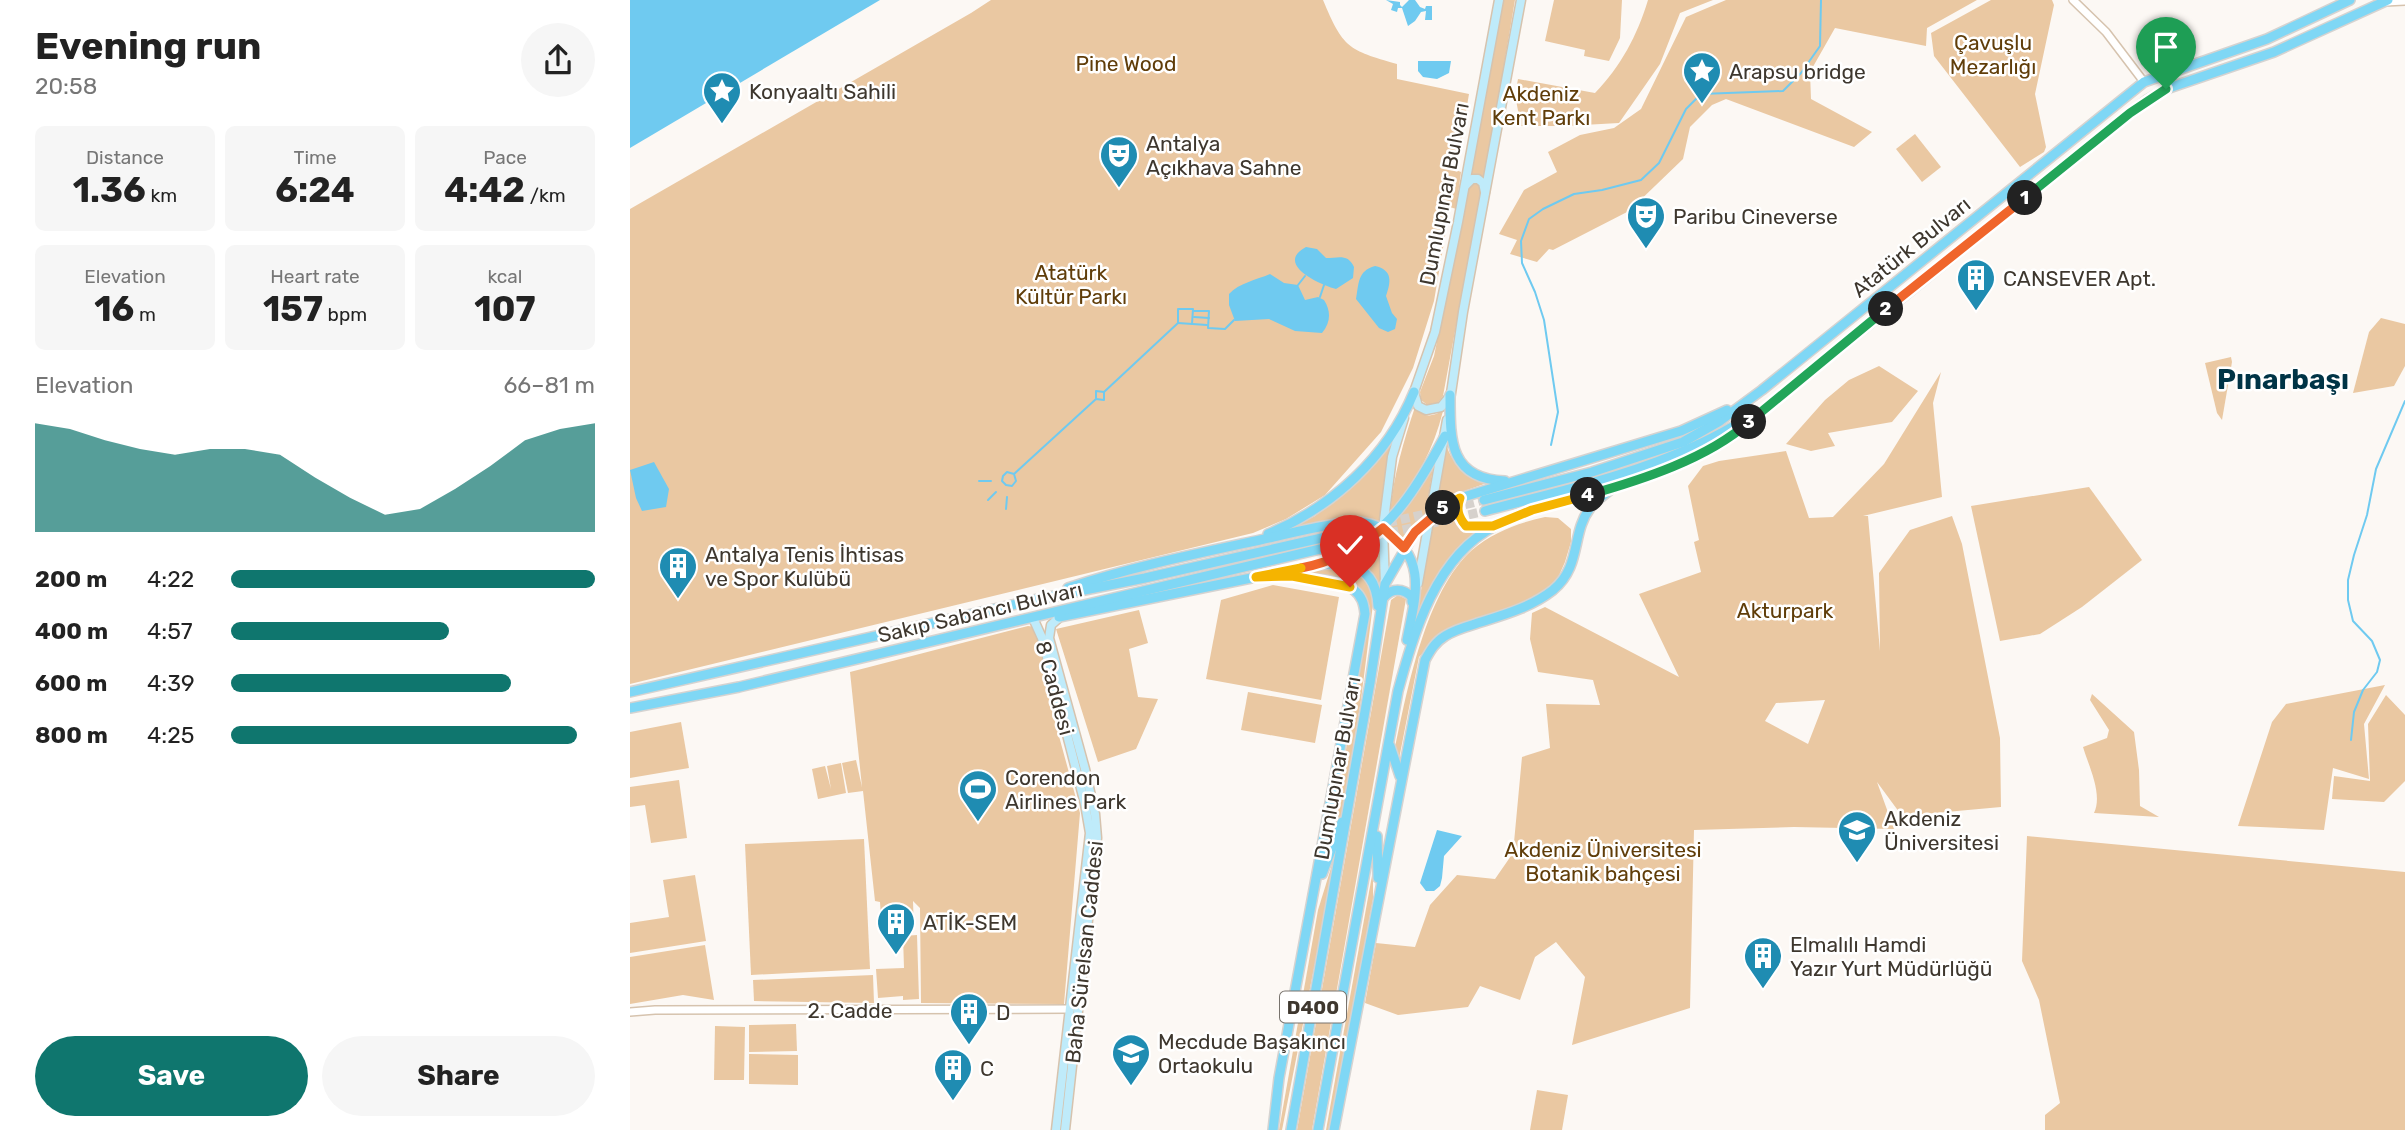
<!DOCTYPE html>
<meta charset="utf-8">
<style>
:root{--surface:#fff;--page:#f6f6f6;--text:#222;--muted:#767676;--accent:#0f766e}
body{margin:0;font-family:Rubik,sans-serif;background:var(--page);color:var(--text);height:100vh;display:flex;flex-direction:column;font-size:26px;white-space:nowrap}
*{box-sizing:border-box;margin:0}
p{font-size:23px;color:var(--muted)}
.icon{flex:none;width:38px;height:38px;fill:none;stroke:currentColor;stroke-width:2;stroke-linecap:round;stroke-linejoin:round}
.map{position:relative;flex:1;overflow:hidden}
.details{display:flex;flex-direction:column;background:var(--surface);width:630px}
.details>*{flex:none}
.pin{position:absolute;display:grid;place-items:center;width:60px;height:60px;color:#fff;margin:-72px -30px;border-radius:50% 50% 50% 0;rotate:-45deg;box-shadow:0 0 7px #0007}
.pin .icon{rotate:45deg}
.km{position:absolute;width:35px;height:35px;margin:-18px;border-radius:50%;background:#222;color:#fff;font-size:19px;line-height:35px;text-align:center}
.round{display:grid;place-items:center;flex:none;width:74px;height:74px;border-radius:37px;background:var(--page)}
.headline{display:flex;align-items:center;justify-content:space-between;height:119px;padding:0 35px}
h1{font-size:38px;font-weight:700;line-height:52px}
.figures{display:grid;grid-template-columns:repeat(3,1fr);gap:10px;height:119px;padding:7px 35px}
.figures div{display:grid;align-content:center;border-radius:10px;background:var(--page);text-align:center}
.figures b{font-size:35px;font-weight:700}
.figures small{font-size:19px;font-weight:400}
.figures p{font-size:19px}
.chart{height:196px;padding:14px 35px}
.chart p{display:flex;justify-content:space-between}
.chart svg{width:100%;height:126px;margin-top:7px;fill:var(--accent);opacity:.7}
.primary-button{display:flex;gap:14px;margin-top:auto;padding:14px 35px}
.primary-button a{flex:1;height:80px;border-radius:42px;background:var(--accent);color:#fff;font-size:28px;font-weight:700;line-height:80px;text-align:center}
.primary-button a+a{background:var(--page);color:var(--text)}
ul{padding:0 35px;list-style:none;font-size:23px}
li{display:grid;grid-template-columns:112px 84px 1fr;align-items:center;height:52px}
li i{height:18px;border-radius:9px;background:var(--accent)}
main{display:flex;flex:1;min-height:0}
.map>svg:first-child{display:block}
</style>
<main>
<section class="details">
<div class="headline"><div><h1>Evening run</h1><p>20:58</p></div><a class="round"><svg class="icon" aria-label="share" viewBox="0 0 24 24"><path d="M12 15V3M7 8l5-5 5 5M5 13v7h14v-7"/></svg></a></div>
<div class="figures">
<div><p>Distance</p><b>1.36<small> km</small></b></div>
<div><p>Time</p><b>6:24</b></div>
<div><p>Pace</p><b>4:42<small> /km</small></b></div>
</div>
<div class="figures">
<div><p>Elevation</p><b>16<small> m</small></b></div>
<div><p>Heart rate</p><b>157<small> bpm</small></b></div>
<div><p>kcal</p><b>107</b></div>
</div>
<div class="chart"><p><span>Elevation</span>66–81 m</p>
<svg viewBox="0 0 160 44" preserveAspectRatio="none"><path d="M0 44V6L10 8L20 12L30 15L40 17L50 15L60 15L70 17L80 25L90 32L100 38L110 36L120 29L130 21L140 12L150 8L160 6V44z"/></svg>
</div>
<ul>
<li><b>200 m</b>4:22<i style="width:100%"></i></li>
<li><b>400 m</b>4:57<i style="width:60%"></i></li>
<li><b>600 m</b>4:39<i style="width:77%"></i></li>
<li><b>800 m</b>4:25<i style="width:95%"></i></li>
</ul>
<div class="primary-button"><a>Save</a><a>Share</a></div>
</section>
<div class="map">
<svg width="1775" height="1130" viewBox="0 0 1775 1130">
<rect width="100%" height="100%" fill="#fcf8f4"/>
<g fill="#eac8a2" fill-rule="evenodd">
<path d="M361,0h332c20,48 25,50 74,64v15l72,15 -13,76 5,2 -5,37 -6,-2 -16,94 -21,67 -32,64 -56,63 -39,24 -33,14 -623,151v-475l341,-196z"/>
<path d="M873,0h12l-30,178 -15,-4z"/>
<path d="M924,0h68l-2,38 -11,23 -25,-5 1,-6 -40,-9z"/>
<path d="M1018,0h65l-33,13 -20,51 -41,59 -54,3h-44l-6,-31 3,-16 77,14c26,-27 42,-57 53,-93z"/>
<path d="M1096,0h251l-50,28 -1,18 -91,-18 -25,44 1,27 61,33 -18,15 -128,-48 -14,6 -22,22 -7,32 -54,52 -76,39 -4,-1 -12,13 -27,-8 7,-14 -18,-6 25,-44 33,-18 -9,-20 32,-17 34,-7 27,-19 45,-92z"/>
<path d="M1361,0h61l2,5 -19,89 11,53 -2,5 -24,15 -86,-111 -3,-23z"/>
<path d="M1285,134l26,33 -19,15 -26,-33z"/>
<path d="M842,184h6l3,7 -38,205 -7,9 -6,2 -9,-7 -1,-8 14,-36 35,-170z"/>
<path d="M1751,318l24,6v42l-11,20 -41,7 16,-61z"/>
<path d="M1601,357l1,5 -10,58 -5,-7 -12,-50z"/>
<path d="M1249,366l39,25 -26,31 -64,11 7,13 -24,5 -25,-7 39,-44 24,-20z"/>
<path d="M1311,372l-8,31 9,94 -79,19h5l12,135 -1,-78 31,-43 42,-14 10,28 38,194 1,69 -99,9 -25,-34 17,47 -100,-2 -100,3 -4,178 -118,37 13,-68 -29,-35 -21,15 -15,43 -40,-14 -12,21 -70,8 -33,-12 11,-60 39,4 15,-42 27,-30 38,4 18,-26 9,-96 28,-9 -4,-44 54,1 -7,-25 -55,-8 -8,-33 2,-26 13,-6 134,70 -40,-83 62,-22 -7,-30 5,-2 -11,-54 15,-20 16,-5 67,-10 23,67 24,-1 51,-53zM1195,700l-17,44 -43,-23 11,-18z"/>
<path d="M785,407c10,11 15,10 28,4 -10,40 -28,72 -53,104 3,-38 13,-72 25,-108z"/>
<path d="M765,433l-8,35 -7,55c-37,-9 -60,0 -97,9l32,-16 33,-27z"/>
<path d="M816,445c8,21 20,31 41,38l-31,11 -20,15z"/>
<path d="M804,463l-9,53 -23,25 -15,-12 37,-46z"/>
<path d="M1459,487l53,73 -60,47 -42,27 -40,7 -29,-135z"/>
<path d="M824,506l5,20 12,6 7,-1 -12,11 -50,81 15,-97z"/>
<path d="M915,517l13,1 13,11v13l-6,20 -8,18 -15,14 -21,11 -72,23 -30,29 -20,102 -4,-11c12,-58 31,-157 77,-198 21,-18 46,-27 73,-33z"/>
<path d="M752,533l-1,69c-5,-29 -13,-30 -38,-42l21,-9z"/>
<path d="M700,566c22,1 35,9 44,30l-13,104 -18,110 -14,40 41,-243c-9,-31 -47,-30 -74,-34z"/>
<path d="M643,585l66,12 -18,103 -115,-21 15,-79z"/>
<path d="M768,595l8,4 -94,531h-15l94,-530z"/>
<path d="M509,610l9,33 -19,6 9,48 20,2 -22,50 -38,13 -42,-133z"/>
<path d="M398,626l8,1 15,80 29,106 -16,191 -143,-1 -1,-95 -7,-7 1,31 -32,2 -2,-32 -5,-1 -12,-110 -15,2 -6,-30 14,-3 6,27 -12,-115z"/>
<path d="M1755,685l-21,39 5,55 -36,-11 -9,62 -86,-4 34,-104 14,-18z"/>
<path d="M618,692l74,13 -7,38 -74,-13z"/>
<path d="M1462,694l42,38 5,38 1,36 19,11 -65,-4c9,-19 -5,-46 -11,-66l24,-9 2,-8 -19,-30z"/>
<path d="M1756,695l19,20v66l-21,21 -52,-3 2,-23 36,5 -2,-57z"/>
<path d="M51,722l8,46 -59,10v-46z"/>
<path d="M211,763l5,30 -28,6 -6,-30 13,-3 6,23 -4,-23z"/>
<path d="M49,780l8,58 -36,5 -6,-38 -15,2v-20z"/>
<path d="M1397,836l378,36v258h-360v-15l15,-12 -21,-103 -17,-39z"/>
<path d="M234,839l6,130 -119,6 -6,-131z"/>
<path d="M709,842l-57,288h-3l39,-220z"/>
<path d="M743,870v29l-43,231h-4z"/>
<path d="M65,875l11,66 -76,12v-30l39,-6 -6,-37z"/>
<path d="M287,935l2,64 -16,1v-4l-25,2 -2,-29 28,-1 -1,-32z"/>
<path d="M75,945l9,55 -31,-5 -53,9v-47z"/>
<path d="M243,975l1,28 -120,-2 -1,-21z"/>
<path d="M166,1024l1,27 -48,1v-27z"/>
<path d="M85,1026l30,1 -1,53h-30z"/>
<path d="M119,1054l49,1v30l-49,-1z"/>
<path d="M907,1090l31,5 -6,35h-32z"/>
</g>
<g fill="#6fcaf0">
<path d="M0,0h250l-250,148z"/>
<path d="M756,0l14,2v3l2,2 7,-7h6l5,7 5,2 1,-3h6v14h-7l1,-9 -5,1 -6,9 -7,5 -6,-18h-4l-1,4 -6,-2 2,-6z"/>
<path d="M788,61h33l-2,12 -12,6 -14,-2 -5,-6z"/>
<path d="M676,247l11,2 9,9c12,0 22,-5 28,9l-1,11 -17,11c-16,-4 -62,-25 -30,-42z"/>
<path d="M745,266c18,4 16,16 11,30l6,17 5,6 -2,10 -7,3 -9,-4 -23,-29c3,-15 1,-28 19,-33z"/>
<path d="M640,274l14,9 14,2 7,15 13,-3 6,3c7,11 7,22 -2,33l-27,-2 -26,-12 -34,2 -6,-16v-11c10,-11 27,-14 41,-20z"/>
<path d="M24,462l15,27 -3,18 -24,4 -6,-13 -6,-28z"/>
<path d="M807,830l25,6 -18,20 -2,22 -2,8 -6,5h-8l-6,-8z"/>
</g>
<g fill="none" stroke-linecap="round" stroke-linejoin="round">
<g stroke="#6fcaf0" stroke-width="2">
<path d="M668,285l7,-9"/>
<path d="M690,297l4,-12"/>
<path d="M564,311h15l-1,17 17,1 9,-9"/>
<path d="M564,317l15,1"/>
<path d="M548,323l29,2"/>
<path d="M466,398v-7l8,1 74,-69v-14h15l-1,15"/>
<path d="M921,445l7,-33 -14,-92 -9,-28 -13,-29 -1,-22 8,-22 14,-10 31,-15 28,-4 39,-10 18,-17 27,-54 15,-15 82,-3 18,-18 19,-27 1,-46"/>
<path d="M384,474l-7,-2 -4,4 -1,5 4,4 6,1 4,-5 -2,-7 82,-75 8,1v-8"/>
<path d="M349,481h12"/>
<path d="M358,500l8,-8"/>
<path d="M376,509l1,-12"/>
<path d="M1721,740l3,-28 9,-22 14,-18 3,-12 -8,-19 -19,-20 -5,-21v-20l6,-25 13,-40 9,-46 29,-68"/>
</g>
<g stroke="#d6d1cc" stroke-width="9" stroke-dasharray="9 4.5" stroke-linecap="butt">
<path d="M822,508l32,-8"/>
<path d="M705,535l103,-24"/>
<path d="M707,545l148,-34"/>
</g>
<defs>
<g id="tertiary">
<path d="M1443,0l33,32 38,50"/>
<path d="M1755,2l20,-1"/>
<path d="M0,1012l25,-2 415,-1"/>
</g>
<g id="secondary">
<path d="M835,186l7,-7h6l5,4 2,9"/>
<path d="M820,396l-9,11 -15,3 -8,-4 -4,-14 21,-60 23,-110 41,-222"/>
<path d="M820,400l13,-88 58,-312"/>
<path d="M788,583l29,-163"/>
<path d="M755,584l-2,-56 9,-71 12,-39"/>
<path d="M430,617l-9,8 -2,13 36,131 10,45 2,24 -32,292"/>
<path d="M403,618l9,20 43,166 5,29 -34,297"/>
</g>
<g id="primary">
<path d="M820,395c0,45 -1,84 55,86"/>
<path d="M830,498c-4,11 -2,19 6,28h23"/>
<path d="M854,500l108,-28 91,-30 37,-21 42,-31 382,-308 123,-43 83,-39"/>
<path d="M855,511c71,-19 146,-35 212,-66 23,-10 45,-24 67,-36l383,-309 19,-11 108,-37 114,-52"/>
<path d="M712,525c8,2 13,5 15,13l-5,12"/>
<path d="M638,534c64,-27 119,-76 146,-142"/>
<path d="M697,561c60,-22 89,-71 118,-125"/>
<path d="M652,572c38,-8 93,-24 96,34"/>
<path d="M626,577c23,-1 80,-1 98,13 8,6 10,14 11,24l-86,464 -6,52"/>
<path d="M438,588c63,-21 127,-34 192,-48 30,-6 62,-16 94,-18 10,0 21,2 30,8 45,29 31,67 23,110"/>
<path d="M754,597c8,-9 19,-9 28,0v5"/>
<path d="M429,617l202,-41"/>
<path d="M0,692l404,-92 111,-22 190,-43"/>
<path d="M0,708l109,-21 598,-142"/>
<path d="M760,746l10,30"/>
<path d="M747,836l1,42"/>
<path d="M692,874l20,-52"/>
<path d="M661,1130l79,-447 15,-99 30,-52 13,-13 32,-21 221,-67 46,-21"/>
<path d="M688,1130l80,-439c16,-59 38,-135 97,-165 48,-25 105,-34 156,-52 34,-12 72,-28 99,-52"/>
<path d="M704,1130l91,-470c5,-9 10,-18 20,-24 9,-6 20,-9 30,-12 28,-9 55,-16 78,-34 29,-24 18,-57 37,-82 5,-7 13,-12 20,-18"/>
</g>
</defs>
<use href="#tertiary" stroke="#d6c3ae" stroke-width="10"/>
<use href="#secondary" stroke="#d6c3ae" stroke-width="11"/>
<use href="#primary" stroke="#d5d3d1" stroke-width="12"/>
<use href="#tertiary" stroke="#fff" stroke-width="7"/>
<use href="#secondary" stroke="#bfebfa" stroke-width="8"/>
<use href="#primary" stroke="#7fd7f5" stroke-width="9"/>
</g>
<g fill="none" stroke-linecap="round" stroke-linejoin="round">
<defs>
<path id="split-1" d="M1395,198l105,-85 36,-24"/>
<path id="split-2" d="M1256,309l139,-111"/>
<path id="split-3" d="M1119,422l137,-113"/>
<path id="split-4" d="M958,495c53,-15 119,-36 161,-73"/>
<path id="split-5" d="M813,508l17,-10c-4,11 -2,19 6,28h27l39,-16 56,-15"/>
<path id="split-6" d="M671,568c32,-6 57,-19 82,-40l21,20 11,-16 28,-24"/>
<path id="split-7" d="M671,568l-45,9 36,-1 58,11"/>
</defs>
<use href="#split-1" stroke="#fff" stroke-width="14"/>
<use href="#split-2" stroke="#fff" stroke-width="14"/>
<use href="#split-3" stroke="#fff" stroke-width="14"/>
<use href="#split-4" stroke="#fff" stroke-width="14"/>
<use href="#split-5" stroke="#fff" stroke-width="14"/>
<use href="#split-6" stroke="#fff" stroke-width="14"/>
<use href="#split-7" stroke="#fff" stroke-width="14"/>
<use href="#split-1" stroke="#22a559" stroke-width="9"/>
<use href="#split-2" stroke="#f0652b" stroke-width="9"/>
<use href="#split-3" stroke="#22a559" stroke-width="9"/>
<use href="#split-4" stroke="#22a559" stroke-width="9"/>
<use href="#split-5" stroke="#f5b400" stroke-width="9"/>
<use href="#split-6" stroke="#f0652b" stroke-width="9"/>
<use href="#split-7" stroke="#f5b400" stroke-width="9"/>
</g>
<defs>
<symbol id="sight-pin" viewBox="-11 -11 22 30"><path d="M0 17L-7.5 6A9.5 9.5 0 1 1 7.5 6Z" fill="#1f8cb2" stroke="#fff"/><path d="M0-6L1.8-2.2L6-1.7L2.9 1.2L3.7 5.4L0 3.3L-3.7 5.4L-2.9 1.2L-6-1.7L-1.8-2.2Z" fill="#fff"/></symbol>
<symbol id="theatre-pin" viewBox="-11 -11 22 30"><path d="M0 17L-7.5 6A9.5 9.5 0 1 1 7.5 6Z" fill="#1f8cb2" stroke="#fff"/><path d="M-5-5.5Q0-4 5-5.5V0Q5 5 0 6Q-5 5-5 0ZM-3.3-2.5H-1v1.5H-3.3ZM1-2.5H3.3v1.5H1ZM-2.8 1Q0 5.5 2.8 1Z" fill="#fff"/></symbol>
<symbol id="building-pin" viewBox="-11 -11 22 30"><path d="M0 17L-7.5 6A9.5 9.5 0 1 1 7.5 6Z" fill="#1f8cb2" stroke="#fff"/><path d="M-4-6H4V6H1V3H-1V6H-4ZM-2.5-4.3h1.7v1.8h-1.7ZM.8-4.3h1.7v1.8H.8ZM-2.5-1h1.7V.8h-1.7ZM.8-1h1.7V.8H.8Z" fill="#fff"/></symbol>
<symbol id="stadium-pin" viewBox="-11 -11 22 30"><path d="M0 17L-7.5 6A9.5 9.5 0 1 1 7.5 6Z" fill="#1f8cb2" stroke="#fff"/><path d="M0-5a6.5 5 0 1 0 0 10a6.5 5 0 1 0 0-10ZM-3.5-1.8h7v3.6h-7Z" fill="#fff"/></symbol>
<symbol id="university-pin" viewBox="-11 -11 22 30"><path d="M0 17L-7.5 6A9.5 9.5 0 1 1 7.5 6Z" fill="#1f8cb2" stroke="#fff"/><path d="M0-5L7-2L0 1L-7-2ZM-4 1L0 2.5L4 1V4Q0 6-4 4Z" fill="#fff"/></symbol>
<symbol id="school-pin" viewBox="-11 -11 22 30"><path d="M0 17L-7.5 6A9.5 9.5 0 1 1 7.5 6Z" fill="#1f8cb2" stroke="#fff"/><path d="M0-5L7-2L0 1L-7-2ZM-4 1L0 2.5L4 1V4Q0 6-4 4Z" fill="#fff"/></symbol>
</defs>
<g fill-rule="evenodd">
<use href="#sight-pin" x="1050" y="49" width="44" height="60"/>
<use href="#sight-pin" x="70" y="69" width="44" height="60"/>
<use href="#theatre-pin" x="467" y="133" width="44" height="60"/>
<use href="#theatre-pin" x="994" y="194" width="44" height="60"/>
<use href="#building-pin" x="1324" y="256" width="44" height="60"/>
<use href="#building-pin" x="26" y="544" width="44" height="60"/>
<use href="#stadium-pin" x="326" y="767" width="44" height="60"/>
<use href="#university-pin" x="1205" y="808" width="44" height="60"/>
<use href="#building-pin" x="244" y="900" width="44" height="60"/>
<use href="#building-pin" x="1111" y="934" width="44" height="60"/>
<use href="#building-pin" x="317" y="990" width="44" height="60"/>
<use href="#school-pin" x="479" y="1031" width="44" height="60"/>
<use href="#building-pin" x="301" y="1046" width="44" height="60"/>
</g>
<g text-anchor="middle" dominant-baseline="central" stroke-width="5" stroke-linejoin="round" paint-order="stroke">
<rect fill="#fff" stroke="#78736d" stroke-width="2" x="650" y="991.5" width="66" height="31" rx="5"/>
<g font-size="19" font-weight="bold" fill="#3e372e">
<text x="683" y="1007">D400</text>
</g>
<g font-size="21" fill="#603d09" stroke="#fff">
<text x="1363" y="42">Çavuşlu<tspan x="1363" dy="24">Mezarlığı</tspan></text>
<text x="496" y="63">Pine Wood</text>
<text x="911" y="93">Akdeniz<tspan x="911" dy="24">Kent Parkı</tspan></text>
<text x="441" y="272">Atatürk<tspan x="441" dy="24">Kültür Parkı</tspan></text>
<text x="1155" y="610">Akturpark</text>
<text x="973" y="849">Akdeniz Üniversitesi<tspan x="973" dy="24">Botanik bahçesi</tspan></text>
</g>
<g font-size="21" fill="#3e372e" stroke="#fff" text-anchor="start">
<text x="1099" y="71">Arapsu bridge</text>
<text x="119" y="91">Konyaaltı Sahili</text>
<text x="516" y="143">Antalya<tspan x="516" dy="24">Açıkhava Sahne</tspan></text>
<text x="1043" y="216">Paribu Cineverse</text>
<text x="1373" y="278">CANSEVER Apt.</text>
<text x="75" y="554">Antalya Tenis İhtisas<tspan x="75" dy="24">ve Spor Kulübü</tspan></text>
<text x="375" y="777">Corendon<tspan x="375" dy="24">Airlines Park</tspan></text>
<text x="1254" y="818">Akdeniz<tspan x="1254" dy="24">Üniversitesi</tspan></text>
<text x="293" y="922">ATİK-SEM</text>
<text x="1160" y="944">Elmalılı Hamdi<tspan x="1160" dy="24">Yazır Yurt Müdürlüğü</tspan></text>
<text x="366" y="1012">D</text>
<text x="528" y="1041">Mecdude Başakıncı<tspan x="528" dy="24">Ortaokulu</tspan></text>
<text x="350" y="1068">C</text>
</g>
<g font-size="21" fill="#3e372e" stroke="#fff">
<text transform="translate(814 194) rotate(-79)">Dumlupınar Bulvarı</text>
<text transform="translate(1281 247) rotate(-39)">Atatürk Bulvarı</text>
<text transform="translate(350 612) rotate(-13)">Sakıp Sabancı Bulvarı</text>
<text transform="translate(425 688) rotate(75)">8 Caddesi</text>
<text transform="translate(707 768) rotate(-80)">Dumlupınar Bulvarı</text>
<text transform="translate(454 952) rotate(-84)">Baha Sürelsan Caddesi</text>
<text x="220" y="1010">2. Cadde</text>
</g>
<g font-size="28" font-weight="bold" fill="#003446" stroke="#fff">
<text x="1653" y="379">Pınarbaşı</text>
</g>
</g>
</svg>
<div class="pin" style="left:1536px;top:89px;background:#1e9e55"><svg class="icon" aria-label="arrive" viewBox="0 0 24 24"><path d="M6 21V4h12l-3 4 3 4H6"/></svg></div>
<div class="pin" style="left:720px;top:587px;background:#d93025"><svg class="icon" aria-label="check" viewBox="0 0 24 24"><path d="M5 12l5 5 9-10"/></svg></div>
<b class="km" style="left:1395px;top:198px">1</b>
<b class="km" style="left:1256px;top:309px">2</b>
<b class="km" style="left:1119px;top:422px">3</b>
<b class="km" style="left:958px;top:495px">4</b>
<b class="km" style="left:813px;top:508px">5</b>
</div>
</main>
